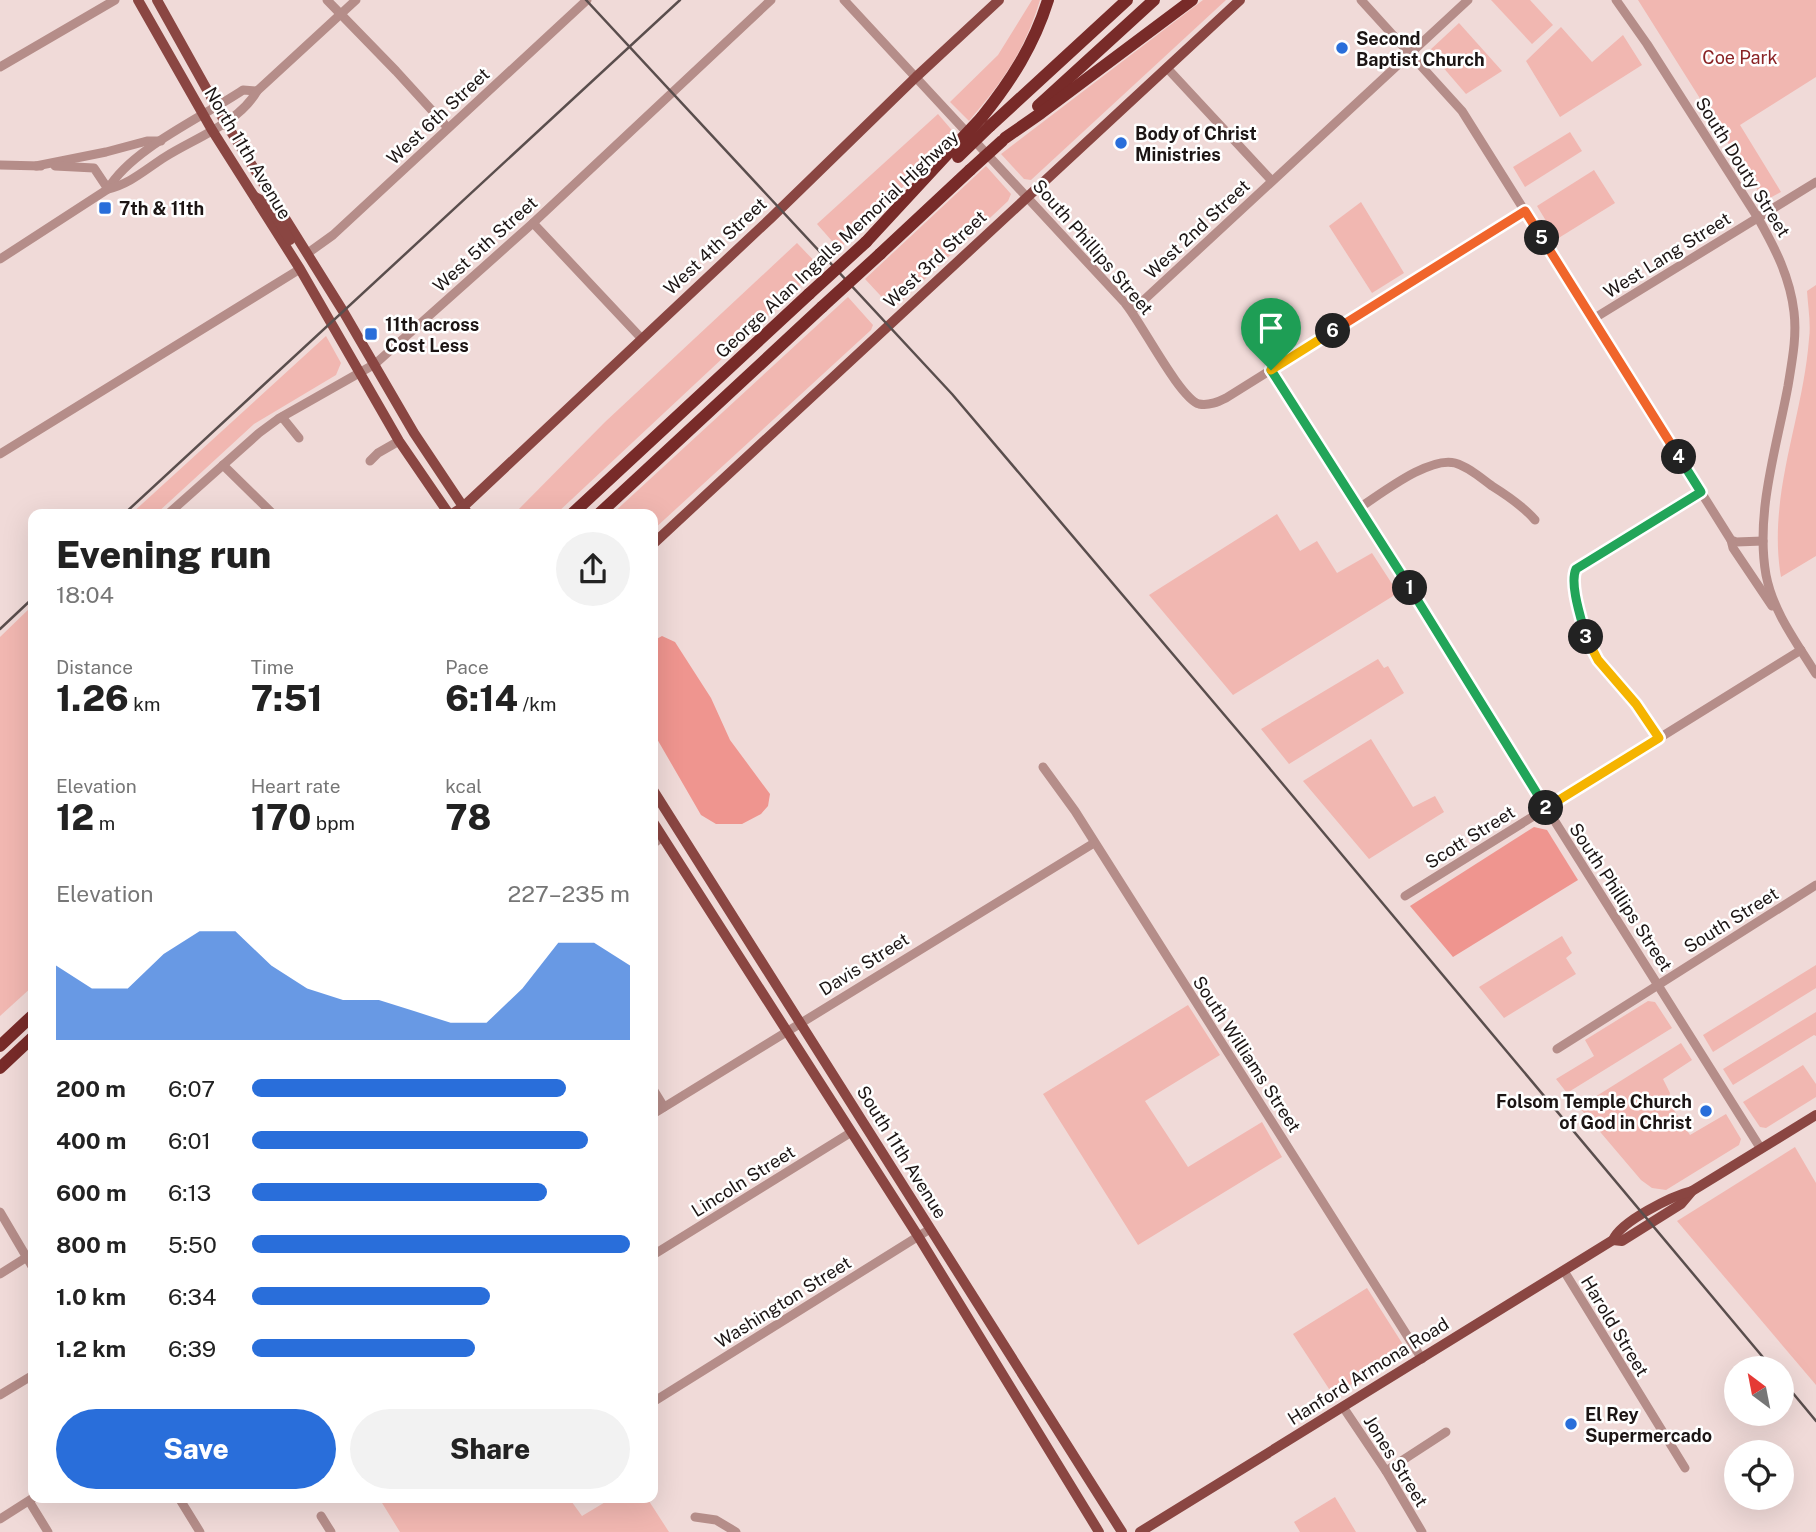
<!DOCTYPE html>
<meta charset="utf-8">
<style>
:root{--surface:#fff;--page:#f2f2f2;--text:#222;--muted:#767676;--accent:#296eda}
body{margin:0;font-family:"Public Sans",sans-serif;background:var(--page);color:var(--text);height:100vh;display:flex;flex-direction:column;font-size:26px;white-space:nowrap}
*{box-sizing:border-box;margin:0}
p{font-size:23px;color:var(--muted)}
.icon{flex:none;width:38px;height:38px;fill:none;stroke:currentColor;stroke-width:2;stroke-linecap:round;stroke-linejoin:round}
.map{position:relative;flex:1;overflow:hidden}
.panel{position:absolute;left:28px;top:509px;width:630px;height:994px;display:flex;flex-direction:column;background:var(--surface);border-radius:14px;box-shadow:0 7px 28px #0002}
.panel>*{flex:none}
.needle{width:46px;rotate:328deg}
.fabs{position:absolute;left:1724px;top:1356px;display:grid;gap:14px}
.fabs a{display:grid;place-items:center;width:70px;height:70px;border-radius:50%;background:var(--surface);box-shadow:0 7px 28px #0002;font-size:35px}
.pin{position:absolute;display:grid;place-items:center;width:60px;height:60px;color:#fff;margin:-72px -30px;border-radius:50% 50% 50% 0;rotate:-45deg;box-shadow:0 0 7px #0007}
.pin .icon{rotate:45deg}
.km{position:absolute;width:35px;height:35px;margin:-18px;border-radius:50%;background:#222;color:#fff;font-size:19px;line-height:35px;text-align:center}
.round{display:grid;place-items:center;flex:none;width:74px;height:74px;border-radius:37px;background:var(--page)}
.head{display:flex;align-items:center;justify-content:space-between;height:119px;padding:0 28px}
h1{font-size:38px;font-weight:800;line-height:52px}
.metrics{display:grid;grid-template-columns:repeat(3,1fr);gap:10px;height:119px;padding:7px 28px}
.metrics div{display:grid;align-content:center}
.metrics b{font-size:35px;font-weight:800}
.metrics small{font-size:19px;font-weight:400}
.metrics p{font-size:19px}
.chart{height:196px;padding:14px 28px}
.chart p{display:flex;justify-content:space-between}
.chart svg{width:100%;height:126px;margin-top:7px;fill:var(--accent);opacity:.7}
.primary-button{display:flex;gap:14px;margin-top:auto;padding:14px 28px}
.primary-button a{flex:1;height:80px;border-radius:42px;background:var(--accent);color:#fff;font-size:28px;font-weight:800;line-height:80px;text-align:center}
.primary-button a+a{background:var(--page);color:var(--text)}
ul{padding:0 28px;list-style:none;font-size:23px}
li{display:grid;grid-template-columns:112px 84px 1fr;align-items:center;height:52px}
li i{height:18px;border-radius:9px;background:var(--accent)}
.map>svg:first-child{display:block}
</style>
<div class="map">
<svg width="1816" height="1532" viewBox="0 0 1816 1532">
<rect width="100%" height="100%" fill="#f0dad8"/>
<g fill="#f1b7b1">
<path d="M1032,0h8c-16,52 -37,81 -71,121l-19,-19 48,-47z"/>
<path d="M1203,0h23l-195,180 -7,-1 -23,-25z"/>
<path d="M1491,0h39l23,25 -21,19z"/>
<path d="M1638,0h178v77l-76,48 41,67 -13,7 -6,-2z"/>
<path d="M1459,23l43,48 -36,23 -37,-43z"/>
<path d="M1561,27l31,35 31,-27 19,30 -82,52 -34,-56z"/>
<path d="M938,114l18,21 -117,114 -22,-25z"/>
<path d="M1570,132l12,19 -57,36 -12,-20z"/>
<path d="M986,166l25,28 -3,7 -115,108 -28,-30z"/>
<path d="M1594,170l21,33 -58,36 -20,-33z"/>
<path d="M1361,202l43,71 -32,20 -43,-67z"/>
<path d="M797,243l23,24 -264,247h-42l91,-92z"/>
<path d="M1816,285v271l-35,21c-14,-81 22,-158 28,-238 2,-16 -1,-32 -2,-48z"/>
<path d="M848,297l25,28 -2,5 -218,200v-16h-41z"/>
<path d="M326,336l15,27 -5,12 -82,49 -98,90h-25z"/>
<path d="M1277,514l23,37 17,-10 20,32 35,-20 26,40 -165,102 -84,-100z"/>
<path d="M33,605v381l-33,30v-379z"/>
<path d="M1378,659l6,9 4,-2 16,27 -115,71 -28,-35z"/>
<path d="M1371,739l42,68 22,-11 9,16 -75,47 -66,-78z"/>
<path d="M1562,936l10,17 -6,5 10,16 -72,44 -25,-31z"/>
<path d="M1816,965v23l-103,64 -10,-17z"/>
<path d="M1648,1001l7,1 17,26 -105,65 -11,-14 38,-23 -9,-16z"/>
<path d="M1188,1005l32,50 -75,46 43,66 74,-45 20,35 -144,88 -95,-151z"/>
<path d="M1816,1012v24l-2,-1 -81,50 -10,-16z"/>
<path d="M1681,1043l11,17 -29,19 7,14 -2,8 22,34 36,-21 15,25 -2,6 -73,45 -14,-2 -11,-8 -62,-73z"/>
<path d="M1803,1065l13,19v13l-50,31 -6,-1 -17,-25z"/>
<path d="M1795,1147l21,36v202l-139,-164z"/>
<path d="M1367,1288l35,55 -2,12 -67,40 -40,-61z"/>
<path d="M1335,1497l21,35h-56l-6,-10z"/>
<path d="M379,1498h190l13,18 30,-18h35l22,34h-269z"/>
</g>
<g fill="#ef958f">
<path d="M662,636l13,6 36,56 19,42 40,54 -2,12 -7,8 -19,10h-26l-15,-9 -48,-83v-91z"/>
<path d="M1534,827l13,3 31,50 -125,77 -43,-51z"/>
</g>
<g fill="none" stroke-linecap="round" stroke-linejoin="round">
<g stroke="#b58d89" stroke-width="9">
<path d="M327,0l69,71 52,57"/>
<path d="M844,0l281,303c16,19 55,96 74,101 10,2 19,-2 27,-6l299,-187"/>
<path d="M1361,0l101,111 269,429 5,2 27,-1"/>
<path d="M1616,0l31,44 111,174c17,30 32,59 36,94 3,25 -2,49 -6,74 -11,60 -33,127 -22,189 7,37 31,68 50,99"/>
<path d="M0,67l115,-67"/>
<path d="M1167,68l105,113"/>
<path d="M0,165l41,1"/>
<path d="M36,166l70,-14 41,-11h14"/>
<path d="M55,166l39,2 14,21"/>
<path d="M108,189c23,-40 95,-72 135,-99l14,1"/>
<path d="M533,223l109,116"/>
<path d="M308,253l25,-18 254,-235"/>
<path d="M0,259l108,-70c22,-5 38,-20 57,-32 30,-19 74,-34 92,-66l99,-91"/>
<path d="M1132,311l336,-311"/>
<path d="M1593,319l223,-137"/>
<path d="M1271,370l490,779"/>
<path d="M282,417l17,21"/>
<path d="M0,454l300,-185"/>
<path d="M370,461l8,-8 21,-12"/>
<path d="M223,465l50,49"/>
<path d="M1359,508c22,-14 70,-52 96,-45 14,4 26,15 37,23 16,10 31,20 43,34"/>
<path d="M168,514l91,-81 19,-14 97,-55 158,-141 238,-223"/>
<path d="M1731,540l2,8 39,58"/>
<path d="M1659,738l-23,-34 -41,-49 -8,-16 -8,-28 -6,-36 6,-8 122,-75"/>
<path d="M1043,767l32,44 347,548"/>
<path d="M653,844l9,-7"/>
<path d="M1405,896l396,-246"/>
<path d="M1557,1049l259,-164"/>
<path d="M653,1089l11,18"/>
<path d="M653,1114l441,-271"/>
<path d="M0,1212l33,56"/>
<path d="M653,1255l197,-122"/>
<path d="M1564,1271l121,197"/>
<path d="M0,1274l27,-17"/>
<path d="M0,1395l33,-20"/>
<path d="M653,1402l277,-173"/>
<path d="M1343,1407l43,64 36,61"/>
<path d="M1386,1471l60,-39"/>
<path d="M179,1498l21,34"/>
<path d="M29,1501l19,31"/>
<path d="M321,1516l10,16"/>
<path d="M695,1517l21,3 20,12"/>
<path d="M0,1519l33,-21"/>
</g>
<g stroke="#8a4642" stroke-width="10">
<path d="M138,0l74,130 88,139 99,172 50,73"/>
<path d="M157,0l68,122 118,189 71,122 54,81"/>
<path d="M255,197l13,7 22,36"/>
<path d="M452,514l11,-7 309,-290 144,-140 83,-77"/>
<path d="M653,544l587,-544"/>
<path d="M653,790l469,742"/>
<path d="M653,822l265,414 181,296"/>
<path d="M1613,1240l9,1 59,-37 11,-13 124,-76"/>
<path d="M1140,1532l473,-292c8,-19 59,-44 79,-49"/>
</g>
<g stroke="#782b29" stroke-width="12">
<path d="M1038,106l116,-106"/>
<path d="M982,117c29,-36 52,-72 66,-117"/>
<path d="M990,126l137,-126"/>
<path d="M1005,138l36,-25 151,-113"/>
<path d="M866,242l86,-93"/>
<path d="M880,254l90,-84"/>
<path d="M572,514l237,-220"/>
<path d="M599,514l223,-207"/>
<path d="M0,1046l33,-31"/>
<path d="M0,1068l33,-31"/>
</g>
<g stroke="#5a4e4d" stroke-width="2.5">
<path d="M586,0l366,394 303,357 517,617"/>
<path d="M124,514l556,-514"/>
<path d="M0,629l33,-31"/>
<path d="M1782,1380l34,41"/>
</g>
<g stroke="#782b29" stroke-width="12">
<path d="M952,149l30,-32"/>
<path d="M958,157l32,-31"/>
<path d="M970,170l32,-29"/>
<path d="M809,294l57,-52"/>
<path d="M822,307l58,-53"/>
</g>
</g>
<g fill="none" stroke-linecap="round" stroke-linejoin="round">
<defs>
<path id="split-1" d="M1271,370l139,218"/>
<path id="split-2" d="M1410,588l136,220"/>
<path id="split-3" d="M1546,808l113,-70 -23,-34 -38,-44 -12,-23"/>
<path id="split-4" d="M1586,637c-4,-16 -17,-53 -10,-68l125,-77 -22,-35"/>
<path id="split-5" d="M1542,238l137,219"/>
<path id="split-6" d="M1333,331l192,-120 17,27"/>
<path id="split-7" d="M1271,370l62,-39"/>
</defs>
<use href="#split-1" stroke="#fff" stroke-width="14"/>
<use href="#split-2" stroke="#fff" stroke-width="14"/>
<use href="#split-3" stroke="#fff" stroke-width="14"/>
<use href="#split-4" stroke="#fff" stroke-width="14"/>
<use href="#split-5" stroke="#fff" stroke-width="14"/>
<use href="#split-6" stroke="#fff" stroke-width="14"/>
<use href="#split-7" stroke="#fff" stroke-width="14"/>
<use href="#split-1" stroke="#22a559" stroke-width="9"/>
<use href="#split-2" stroke="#22a559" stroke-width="9"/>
<use href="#split-3" stroke="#f5b400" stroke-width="9"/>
<use href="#split-4" stroke="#22a559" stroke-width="9"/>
<use href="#split-5" stroke="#f0652b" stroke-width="9"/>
<use href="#split-6" stroke="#f0652b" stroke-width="9"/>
<use href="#split-7" stroke="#f5b400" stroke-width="9"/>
</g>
<g fill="#296eda" stroke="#fff" stroke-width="2.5">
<circle cx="1342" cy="48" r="7"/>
<circle cx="1121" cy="143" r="7"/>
<rect x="98" y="201" width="14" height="14" rx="3.5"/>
<rect x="364" y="327" width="14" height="14" rx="3.5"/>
<circle cx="1706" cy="1111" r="7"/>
<circle cx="1571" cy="1424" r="7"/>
</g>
<g text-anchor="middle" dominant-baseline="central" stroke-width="5" stroke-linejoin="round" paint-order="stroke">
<g font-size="18" font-weight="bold" fill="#1c1514" stroke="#fff" text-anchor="start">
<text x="1356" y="38">Second<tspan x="1356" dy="21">Baptist Church</tspan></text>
<text x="1135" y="133">Body of Christ<tspan x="1135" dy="21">Ministries</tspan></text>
<text x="119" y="208">7th &amp; 11th</text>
<text x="385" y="324">11th across<tspan x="385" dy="21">Cost Less</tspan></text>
<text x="1692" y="1101" text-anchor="end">Folsom Temple Church<tspan x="1692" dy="21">of God in Christ</tspan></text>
<text x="1585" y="1414">El Rey<tspan x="1585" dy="21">Supermercado</tspan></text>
</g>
<g font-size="18" fill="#8a2325" stroke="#fff">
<text x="1740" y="57">Coe Park</text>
</g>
<g font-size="18" fill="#1c1514" stroke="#fff">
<text transform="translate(438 116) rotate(-43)">West 6th Street</text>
<text transform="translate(248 153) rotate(59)">North 11th Avenue</text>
<text transform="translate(1743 167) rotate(58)">South Douty Street</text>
<text transform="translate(1197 229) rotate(-43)">West 2nd Street</text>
<text transform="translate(485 244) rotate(-42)">West 5th Street</text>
<text transform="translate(837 244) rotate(-43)">George Alan Ingalls Memorial Highway</text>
<text transform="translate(715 246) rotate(-43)">West 4th Street</text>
<text transform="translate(1093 247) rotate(49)">South Phillips Street</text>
<text transform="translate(1667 255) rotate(-32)">West Lang Street</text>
<text transform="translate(935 259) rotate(-43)">West 3rd Street</text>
<text transform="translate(1470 837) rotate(-32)">Scott Street</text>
<text transform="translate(1621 897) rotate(57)">South Phillips Street</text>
<text transform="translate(1731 920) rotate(-32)">South Street</text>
<text transform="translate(864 964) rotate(-32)">Davis Street</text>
<text transform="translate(1247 1054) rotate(57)">South Williams Street</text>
<text transform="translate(902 1152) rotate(58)">South 11th Avenue</text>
<text transform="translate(743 1181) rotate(-32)">Lincoln Street</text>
<text transform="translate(783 1302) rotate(-32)">Washington Street</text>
<text transform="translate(1615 1326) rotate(59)">Harold Street</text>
<text transform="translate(1368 1371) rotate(-32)">Hanford Armona Road</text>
<text transform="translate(1396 1461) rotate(58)">Jones Street</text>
</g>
</g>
</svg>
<div class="fabs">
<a><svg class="needle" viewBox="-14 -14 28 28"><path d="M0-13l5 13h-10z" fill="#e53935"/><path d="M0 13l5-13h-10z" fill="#767676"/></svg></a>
<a><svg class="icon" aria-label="locate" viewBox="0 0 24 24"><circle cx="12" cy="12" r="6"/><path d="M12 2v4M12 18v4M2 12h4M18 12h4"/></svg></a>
</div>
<div class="pin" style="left:1271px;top:370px;background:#1e9e55"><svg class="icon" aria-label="arrive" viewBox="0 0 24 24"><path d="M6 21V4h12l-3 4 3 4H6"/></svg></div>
<b class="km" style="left:1410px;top:588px">1</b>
<b class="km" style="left:1546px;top:808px">2</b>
<b class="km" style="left:1586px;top:637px">3</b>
<b class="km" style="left:1679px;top:457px">4</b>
<b class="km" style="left:1542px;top:238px">5</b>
<b class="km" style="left:1333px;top:331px">6</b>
<section class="panel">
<div class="head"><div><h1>Evening run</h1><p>18:04</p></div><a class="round"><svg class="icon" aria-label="share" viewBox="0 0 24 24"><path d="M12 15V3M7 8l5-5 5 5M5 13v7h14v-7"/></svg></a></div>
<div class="metrics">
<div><p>Distance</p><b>1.26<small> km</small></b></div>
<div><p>Time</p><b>7:51</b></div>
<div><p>Pace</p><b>6:14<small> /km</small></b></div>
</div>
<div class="metrics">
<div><p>Elevation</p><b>12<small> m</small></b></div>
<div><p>Heart rate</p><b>170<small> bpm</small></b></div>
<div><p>kcal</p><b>78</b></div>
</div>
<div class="chart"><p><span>Elevation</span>227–235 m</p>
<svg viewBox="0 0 160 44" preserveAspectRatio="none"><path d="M0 44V18L10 26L20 26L30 14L40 6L50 6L60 18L70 26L80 30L90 30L100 34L110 38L120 38L130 26L140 10L150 10L160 18V44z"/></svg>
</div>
<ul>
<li><b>200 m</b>6:07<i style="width:83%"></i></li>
<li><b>400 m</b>6:01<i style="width:89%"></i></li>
<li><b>600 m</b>6:13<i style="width:78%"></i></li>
<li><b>800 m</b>5:50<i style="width:100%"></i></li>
<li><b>1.0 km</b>6:34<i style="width:63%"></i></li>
<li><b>1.2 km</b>6:39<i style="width:59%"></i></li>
</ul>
<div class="primary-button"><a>Save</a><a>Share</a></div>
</section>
</div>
